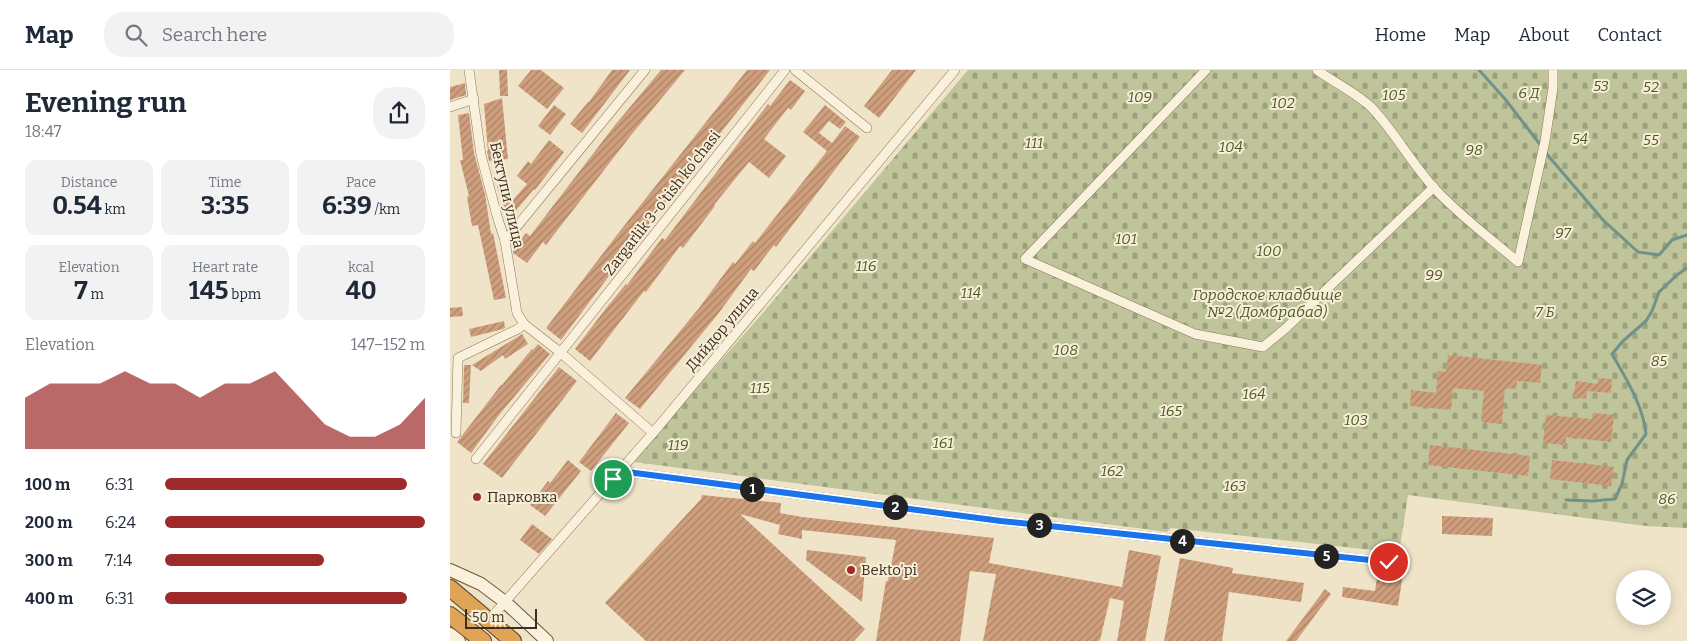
<!DOCTYPE html>
<meta charset="utf-8">
<style>
:root{--surface:#fff;--page:#f2f2f3;--text:#1f2937;--muted:#747a83;--line:#e0e1e3;--accent:#9e2a2b}
body{margin:0;font-family:Bitter,serif;background:var(--page);color:var(--text);height:100vh;display:flex;flex-direction:column;font-size:19px;white-space:nowrap}
*{box-sizing:border-box;margin:0}
p{font-size:16px;color:var(--muted)}
.icon{flex:none;width:28px;height:28px;fill:none;stroke:currentColor;stroke-width:2;stroke-linecap:round;stroke-linejoin:round}
.map{position:relative;flex:1;overflow:hidden}
.side{display:flex;flex-direction:column;background:var(--surface);width:450px}
.side>*{flex:none}
.controls{position:absolute;left:1166px;top:500px;display:grid;gap:10px}
.controls a{display:grid;place-items:center;width:55px;height:55px;border-radius:50%;background:var(--surface);box-shadow:0 2px 12px #0003;font-size:25px}
.scale{position:absolute;left:15px;bottom:12px;width:72px;box-sizing:border-box;padding-left:5px;border:2px solid #3d2e20;border-top:0;font-size:14px;line-height:18px;white-space:nowrap;color:#3d2e20;-webkit-text-stroke:4px #f7eed8;paint-order:stroke}
.pin{position:absolute;display:grid;place-items:center;width:42px;height:42px;color:#fff;margin:-21px;border:2px solid #fff;border-radius:50%;box-shadow:0 1px 5px #0007}
.km{position:absolute;width:25px;height:25px;margin:-12px;border-radius:50%;background:#222;color:#fff;font-size:14px;line-height:25px;text-align:center}
.round{display:grid;place-items:center;flex:none;width:52px;height:52px;border-radius:20px;background:var(--page)}
.overview{display:flex;align-items:center;justify-content:space-between;height:85px;padding:0 25px}
h1{font-size:28px;font-weight:700;line-height:38px}
.metrics{display:grid;grid-template-columns:repeat(3,1fr);gap:8px;height:85px;padding:5px 25px}
.metrics div{display:grid;align-content:center;border-radius:12px;background:var(--page);text-align:center}
.metrics b{font-size:25px;font-weight:700}
.metrics small{font-size:14px;font-weight:400}
.metrics p{font-size:14px}
.chart{height:140px;padding:10px 25px}
.chart p{display:flex;justify-content:space-between}
.chart svg{width:100%;height:90px;margin-top:5px;fill:var(--accent);opacity:.7}
ul{padding:0 25px;list-style:none;font-size:16px}
li{display:grid;grid-template-columns:80px 60px 1fr;align-items:center;height:38px}
li i{height:12px;border-radius:6px;background:var(--accent)}
header{display:flex;align-items:center;gap:30px;box-sizing:border-box;height:70px;padding:0 25px;background:var(--surface);border-bottom:1px solid var(--line)}
header strong{font-size:24px}
nav{display:flex;gap:28px;margin-inline-start:auto;font-size:18px}
.search{width:350px;height:45px;background:var(--page);display:flex;align-items:center;gap:12px;box-sizing:border-box;padding:0 18px;border-radius:20px;color:var(--muted);font-size:19px}
main{display:flex;flex:1;min-height:0}
.map>svg:first-child{display:block}
</style>
<header>
<strong>Map</strong>
<div class="search"><svg class="icon" aria-label="search" viewBox="0 0 24 24"><circle cx="10" cy="10" r="6"/><path d="M15 15l6 6"/></svg>Search here</div>
<nav><a>Home</a><a>Map</a><a>About</a><a>Contact</a></nav>
</header>
<main>
<section class="side">
<div class="overview"><div><h1>Evening run</h1><p>18:47</p></div><a class="round"><svg class="icon" aria-label="share" viewBox="0 0 24 24"><path d="M12 15V3M7 8l5-5 5 5M5 13v7h14v-7"/></svg></a></div>
<div class="metrics">
<div><p>Distance</p><b>0.54<small> km</small></b></div>
<div><p>Time</p><b>3:35</b></div>
<div><p>Pace</p><b>6:39<small> /km</small></b></div>
</div>
<div class="metrics">
<div><p>Elevation</p><b>7<small> m</small></b></div>
<div><p>Heart rate</p><b>145<small> bpm</small></b></div>
<div><p>kcal</p><b>40</b></div>
</div>
<div class="chart"><p><span>Elevation</span>147–152 m</p>
<svg viewBox="0 0 160 44" preserveAspectRatio="none"><path d="M0 44V19L10 12L20 12L30 12L40 6L50 12L60 12L70 19L80 12L90 12L100 6L110 19L120 32L130 38L140 38L150 32L160 19V44z"/></svg>
</div>
<ul>
<li><b>100 m</b>6:31<i style="width:93%"></i></li>
<li><b>200 m</b>6:24<i style="width:100%"></i></li>
<li><b>300 m</b>7:14<i style="width:61%"></i></li>
<li><b>400 m</b>6:31<i style="width:93%"></i></li>
</ul>
</section>
<div class="map">
<svg width="1237" height="571" viewBox="0 0 1237 571">
<defs>
<pattern id="cemetery-stones" width="16" height="16" patternUnits="userSpaceOnUse" patternTransform="scale(1.25)"><rect width="16" height="16" fill="#bfc49a"/><path d="M2 7V4a2 2 0 0 1 4 0v3zM10 15v-3a2 2 0 0 1 4 0v3z" fill="#9ca07d"/></pattern>
<pattern id="building-hatch" width="6" height="6" patternUnits="userSpaceOnUse" patternTransform="scale(1.25)"><rect width="6" height="6" fill="#cf9f7d"/><path d="M-1 1l2-2M0 6l6-6M5 7l2-2" fill="none" stroke="#a98266"/></pattern>
</defs>
<rect width="100%" height="100%" fill="#f0e4c8"/>
<path fill="url(#cemetery-stones)" d="M518,0h719v458l-41,-2 -238,-31 -9,58 -228,-25 -4,4 -533,-70 35,-43 93,-105z"/>
<g fill="none" stroke-linecap="round" stroke-linejoin="round">
<g stroke="#6f938a" stroke-width="3">
<path d="M1029,0l26,29 37,48"/>
<path d="M1095,82l58,68 35,32 21,3 13,-15 15,-5"/>
<path d="M1116,430l27,1 22,-2 7,-15 5,-24 19,-26c-3,-29 -20,-55 -34,-80l11,-13 23,-20 6,-10 7,-19 18,-17 10,-7"/>
</g>
</g>
<g fill="url(#building-hatch)">
<path d="M49,0h8l1,26h-8z"/>
<path d="M81,0h10l23,18 -17,21 -29,-23z"/>
<path d="M162,0h18l-48,63 -12,-9 18,-22h1z"/>
<path d="M211,0h24l-53,64 -86,111 -3,-3 -16,21 -14,-10v-2l13,-18 4,3 85,-111z"/>
<path d="M297,0h23l-140,178 -69,92 -15,-12 74,-97z"/>
<path d="M442,0h24l-37,48 -15,-12z"/>
<path d="M340,10l15,11 -14,19 -3,-2 -24,31 22,17 -17,22 -20,-16 -35,43 1,1 -32,42 -3,-2 -34,46 -2,-1 -54,70 -15,-12 32,-42 19,-23 1,1 35,-47 3,2 103,-136 2,2z"/>
<path d="M15,13l1,12 -16,5v-13z"/>
<path d="M52,28l6,61 -19,2 -2,-10h1l-4,-47z"/>
<path d="M104,35l12,9 -16,21 -12,-9z"/>
<path d="M375,35l21,17 -6,7 -11,-8 -10,12 13,10 13,-17 15,11 -84,110 -2,-2 -20,26 -3,-2 -33,45 -78,95 -15,-11 74,-90 34,-46 2,2 18,-23 2,2 72,-92 -24,-19z"/>
<path d="M19,43l5,40 11,41 6,40 2,-1 13,65 -12,2 -16,-75 -6,1 -5,-29 2,-1 -9,-36h3l-5,-45z"/>
<path d="M99,70l15,12 -29,38 -1,-1 -26,31 -11,-34 9,-3 7,17 14,-16 -10,-8 11,-15 3,3z"/>
<path d="M12,237l1,9 -13,1v-9z"/>
<path d="M54,251l1,7 -2,1 -32,8 -2,-8z"/>
<path d="M72,264l6,10 -23,15 -2,-4 -22,16 -9,-6z"/>
<path d="M88,274l12,10 -51,61 -28,38 -14,-11 44,-57h1l30,-36 1,1z"/>
<path d="M998,285l94,10 -2,18 -23,-2 -1,8 -11,-1 -3,36 -21,-2 3,-31 -31,-3 -2,22 -41,-4 1,-16 25,3 2,-22 8,1z"/>
<path d="M14,295h7l-2,38h-6z"/>
<path d="M109,297l18,14 -75,97 -19,-14z"/>
<path d="M1148,308l14,1 -1,14 -24,-2 -1,8 -13,-2 3,-16 22,3z"/>
<path d="M166,343l13,10 -38,48 -12,-9z"/>
<path d="M1144,343l20,2 -3,27 -45,-5 -1,8 -22,-2 3,-28 47,4z"/>
<path d="M980,375l100,11 -2,20 -100,-11z"/>
<path d="M118,390l13,11 -36,45 -15,-11 18,-24 2,2z"/>
<path d="M1102,390l62,7 -3,19 -61,-7z"/>
<path d="M252,425l79,8 -1,10 22,4 192,21 -5,25 133,24 7,-37 32,6 -16,85h-28l7,-40 -14,-3 -10,42 -2,1h-115l13,-67 -26,-3 -10,70h-84l10,-60h2l8,-41 -94,-10v9l-24,-5 2,-9 -40,-11 125,115 -11,12h-208l-41,-38 96,-104z"/>
<path d="M992,446l51,2 -1,18 -50,-2z"/>
<path d="M82,454l20,15 -13,15 -19,-14z"/>
<path d="M357,480l59,7 -4,45 -56,-42z"/>
<path d="M730,488l53,10 -1,5 72,10 -3,19 -72,-10 -7,49h-58z"/>
<path d="M928,501l25,3 -5,32 -56,-9 1,-10 32,4z"/>
<path d="M875,519l6,5 -35,47h-10z"/>
</g>
<g fill="none" stroke-linecap="round" stroke-linejoin="round">
<defs>
<g id="street">
<path d="M19,0l12,85 16,61 8,25 12,72 7,11 37,29 92,80"/>
<path d="M345,0l72,58"/>
<path d="M756,0l-181,189 170,75 68,13 23,-19 148,-141"/>
<path d="M867,0c15,11 41,24 54,37 24,25 40,56 64,82 25,27 55,49 83,73l27,-121 8,-53v-18"/>
<path d="M0,37l24,-8"/>
<path d="M55,171l140,-171"/>
<path d="M6,363l2,-75 60,-29 6,-5"/>
<path d="M26,389l309,-389"/>
<path d="M170,401l381,50 388,41"/>
<path d="M39,550l164,-187 302,-363"/>
</g>
<g id="secondary">
<path d="M0,500l31,14 24,18 42,39"/>
<path d="M0,564l9,7"/>
</g>
<g id="highway">
<path d="M0,518l63,53"/>
<path d="M0,545l33,26"/>
</g>
</defs>
<use href="#street" stroke="#8d765c" stroke-width="10"/>
<use href="#secondary" stroke="#6f573f" stroke-width="14"/>
<use href="#highway" stroke="#5b4430" stroke-width="18"/>
<use href="#street" stroke="#faf1dc" stroke-width="9"/>
<use href="#secondary" stroke="#faf1dc" stroke-width="12"/>
<use href="#highway" stroke="#e0a458" stroke-width="16"/>
</g>
<g fill="none" stroke-linecap="round" stroke-linejoin="round">
<defs>
<path id="route" d="M163,409l7,-8 381,50 388,41"/>
</defs>
<use href="#route" stroke="#fff" stroke-width="10"/>
<use href="#route" stroke="#1a73e8" stroke-width="6"/>
</g>
<g fill="#9e2a2b" stroke="#f7eed8" stroke-width="2">
<circle cx="27" cy="427" r="5"/>
<circle cx="401" cy="500" r="5"/>
</g>
<g text-anchor="middle" dominant-baseline="central" stroke-width="4" stroke-linejoin="round" paint-order="stroke">
<g font-size="15" font-style="italic" fill="#4d5a26" stroke="#f7eed8">
<text x="1151" y="16">53</text>
<text x="1201" y="17">52</text>
<text x="1079" y="23">6 Д</text>
<text x="944" y="25">105</text>
<text x="690" y="27">109</text>
<text x="833" y="33">102</text>
<text x="1130" y="69">54</text>
<text x="1201" y="70">55</text>
<text x="584" y="73">111</text>
<text x="781" y="77">104</text>
<text x="1024" y="80">98</text>
<text x="1113" y="163">97</text>
<text x="676" y="169">101</text>
<text x="819" y="181">100</text>
<text x="416" y="196">116</text>
<text x="984" y="205">99</text>
<text x="521" y="223">114</text>
<text x="817" y="225">Городское кладбище<tspan x="817" dy="17">№2 (Домбрабад)</tspan></text>
<text x="1095" y="242">7 Б</text>
<text x="616" y="280">108</text>
<text x="1209" y="291">85</text>
<text x="310" y="318">115</text>
<text x="804" y="324">164</text>
<text x="721" y="341">165</text>
<text x="906" y="350">103</text>
<text x="493" y="373">161</text>
<text x="228" y="375">119</text>
<text x="662" y="401">162</text>
<text x="785" y="416">163</text>
<text x="1217" y="429">86</text>
</g>
<g font-size="15" fill="#3d2e20" stroke="#f7eed8">
<text transform="translate(57 125) rotate(77)">Бектупи улица</text>
<text transform="translate(212 133) rotate(-52)">Zargarlik 3-o'tish ko'chasi</text>
<text transform="translate(272 259) rotate(-50)">Дийдор улица</text>
</g>
<g font-size="15" fill="#3d2e20" stroke="#f7eed8" text-anchor="start">
<text x="37" y="427">Парковка</text>
<text x="411" y="500">Bekto'pi</text>
</g>
</g>
</svg>
<div class="controls">
<a><svg class="icon" aria-label="layers" viewBox="0 0 24 24"><path d="M12 4l9 5-9 5-9-5zM3 14l9 5 9-5"/></svg></a>
</div>
<div class="scale">50 m</div>
<div class="pin" style="left:163px;top:409px;background:#1e9e55"><svg class="icon" aria-label="arrive" viewBox="0 0 24 24"><path d="M6 21V4h12l-3 4 3 4H6"/></svg></div>
<div class="pin" style="left:939px;top:492px;background:#d93025"><svg class="icon" aria-label="check" viewBox="0 0 24 24"><path d="M5 12l5 5 9-10"/></svg></div>
<b class="km" style="left:302px;top:419px">1</b>
<b class="km" style="left:445px;top:437px">2</b>
<b class="km" style="left:589px;top:455px">3</b>
<b class="km" style="left:732px;top:471px">4</b>
<b class="km" style="left:876px;top:486px">5</b>
</div>
</main>
